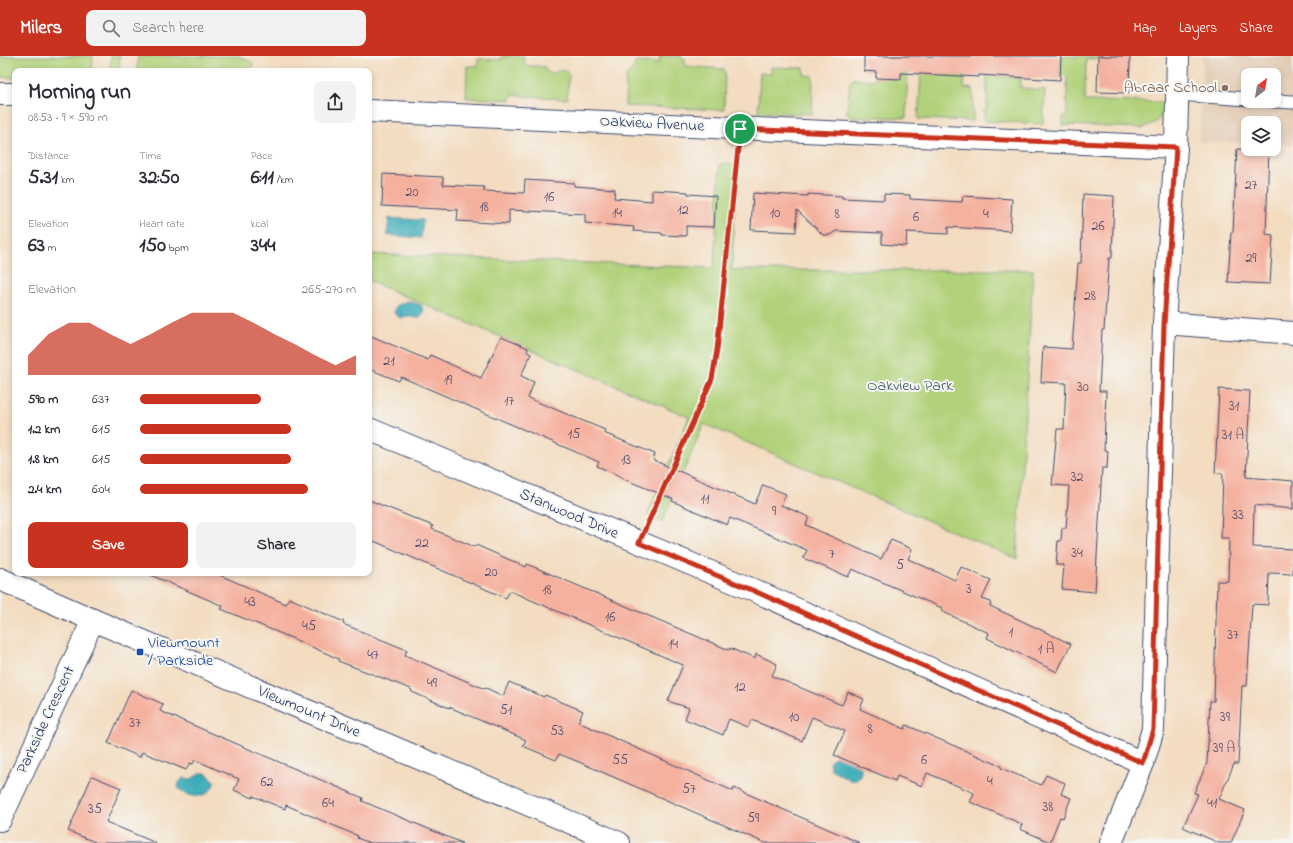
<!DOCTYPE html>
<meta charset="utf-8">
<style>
:root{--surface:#fff;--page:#f2f2f3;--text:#2b2b33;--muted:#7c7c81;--accent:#c8321e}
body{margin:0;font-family:"Indie Flower",sans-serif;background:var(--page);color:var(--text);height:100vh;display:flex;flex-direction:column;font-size:15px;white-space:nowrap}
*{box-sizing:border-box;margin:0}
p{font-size:13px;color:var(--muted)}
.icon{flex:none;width:22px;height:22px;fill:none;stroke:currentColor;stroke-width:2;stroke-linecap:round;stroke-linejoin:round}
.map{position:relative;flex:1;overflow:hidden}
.side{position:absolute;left:12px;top:12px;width:360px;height:508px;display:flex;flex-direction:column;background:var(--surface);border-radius:8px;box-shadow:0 2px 6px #0003}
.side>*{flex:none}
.needle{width:26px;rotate:31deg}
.tools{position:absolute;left:1241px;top:12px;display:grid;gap:8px}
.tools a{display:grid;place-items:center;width:40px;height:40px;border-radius:8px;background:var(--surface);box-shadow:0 2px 6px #0003;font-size:20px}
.pin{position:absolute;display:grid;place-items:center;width:34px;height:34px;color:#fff;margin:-17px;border:2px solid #fff;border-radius:50%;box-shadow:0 1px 4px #0007}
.round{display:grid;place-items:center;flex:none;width:42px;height:42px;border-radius:8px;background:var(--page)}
.summary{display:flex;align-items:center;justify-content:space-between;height:68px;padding:0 16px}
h1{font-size:22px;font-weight:700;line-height:30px}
.metrics{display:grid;grid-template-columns:repeat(3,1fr);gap:6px;height:68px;padding:4px 16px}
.metrics div{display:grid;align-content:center}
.metrics b{font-size:20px;font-weight:700}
.metrics small{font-size:11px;font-weight:400}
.metrics p{font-size:11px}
.chart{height:112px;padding:8px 16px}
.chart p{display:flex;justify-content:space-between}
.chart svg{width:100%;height:72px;margin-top:4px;fill:var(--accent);opacity:.7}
.primary-button{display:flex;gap:8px;margin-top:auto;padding:8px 16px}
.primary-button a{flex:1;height:46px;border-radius:8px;background:var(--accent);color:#fff;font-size:16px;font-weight:700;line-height:46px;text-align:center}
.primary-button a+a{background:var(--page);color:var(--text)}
ul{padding:0 16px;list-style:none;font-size:13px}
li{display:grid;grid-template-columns:64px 48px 1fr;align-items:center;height:30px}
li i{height:10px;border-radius:5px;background:var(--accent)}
header{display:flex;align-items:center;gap:24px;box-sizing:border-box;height:56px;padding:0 20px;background:var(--accent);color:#fff}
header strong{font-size:19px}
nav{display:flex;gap:22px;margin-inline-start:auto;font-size:14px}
.search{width:280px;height:36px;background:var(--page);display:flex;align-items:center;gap:10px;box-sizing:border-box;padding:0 14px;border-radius:8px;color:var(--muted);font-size:15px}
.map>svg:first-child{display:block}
</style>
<header>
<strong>Milers</strong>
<div class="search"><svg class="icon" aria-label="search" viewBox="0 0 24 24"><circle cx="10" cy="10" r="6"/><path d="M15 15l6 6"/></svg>Search here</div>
<nav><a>Map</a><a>Layers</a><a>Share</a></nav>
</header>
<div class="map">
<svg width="1293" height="787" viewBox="0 0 1293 787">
<rect width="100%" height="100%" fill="#f6f6f2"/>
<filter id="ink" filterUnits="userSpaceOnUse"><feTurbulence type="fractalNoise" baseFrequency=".025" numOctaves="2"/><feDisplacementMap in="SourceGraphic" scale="8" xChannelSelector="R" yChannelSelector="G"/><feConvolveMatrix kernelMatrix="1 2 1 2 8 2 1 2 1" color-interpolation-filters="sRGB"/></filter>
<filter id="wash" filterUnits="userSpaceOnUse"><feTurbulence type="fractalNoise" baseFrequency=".012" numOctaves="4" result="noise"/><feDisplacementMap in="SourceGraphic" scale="16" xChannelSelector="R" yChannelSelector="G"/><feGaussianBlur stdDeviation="0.9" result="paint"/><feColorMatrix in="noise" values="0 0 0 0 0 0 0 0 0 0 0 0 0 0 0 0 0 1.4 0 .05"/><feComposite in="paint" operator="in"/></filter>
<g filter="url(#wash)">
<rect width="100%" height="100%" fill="#f3dcc0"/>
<path fill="#e2ccb5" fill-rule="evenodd" d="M1203,0h90v88h-19v-21h-26v20l-49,-1zM1248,19h26v26h-26z"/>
<g fill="#b1d27a" stroke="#66806c">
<path d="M0,0h93l-1,15h-77v7l-15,-1z"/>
<path d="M111,0h9l-1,15h-9z"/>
<path d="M138,0h101l14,7 -1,8h-115z"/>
<path d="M502,0h22v9l21,2v2l5,5c7,-1 13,-8 19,0l-2,25 -55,-4 -1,5 -45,-2 1,-32h11v-7l23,1z"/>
<path d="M660,0h21v2l4,1v7l38,3 2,2 -1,39 -99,-4 1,-30 8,-9 1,-5 24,1z"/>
<path d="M902,0h6l-2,62 -57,-2 -2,-4 3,-30 3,-3 18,1 5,-2 25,1z"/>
<path d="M996,0l-1,20 26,2 -1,9 7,2 18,1 -2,34 -59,-3v-10l3,-2v-35z"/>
<path d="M1061,0h37v3h-12l-1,42 79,1c-1,19 -7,20 -22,26l-79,-3v-9l4,-1v-39l-7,-1z"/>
<path d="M771,11l33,1v7l9,1 -1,38 -54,-2 2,-39 11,1z"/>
<path d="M921,18l43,2v12l9,1v32l-55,-2z"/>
<path d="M720,108h16l-4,106h301l-16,289 -313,-135 -42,98 -15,-7 42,-98 -320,-136v-27l345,14z"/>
</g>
<g fill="#3aabb7" stroke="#2a6d8a">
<path d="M389,162l34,2 -2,18 -34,-3z"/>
<path d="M408,245l13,4 3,6 -4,7h-4l-9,-2 -7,2 -6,-5c0,-9 7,-9 14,-12z"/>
<path d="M835,701c7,0 16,2 22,6 9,6 2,19 -7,17l-19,-11 -2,-7z"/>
<path d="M201,717h5l8,7v5c-8,15 -25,14 -36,3l1,-6 4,-4 8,1z"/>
</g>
<g id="blocks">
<g fill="#f5b09e">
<path d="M864,0h197l-1,24 -81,-5v2l-78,-4v6l-25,-1v-6l-12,-1z"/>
<path d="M1098,0h32l-1,37 -32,-1z"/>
<path d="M1237,93h32l-3,85 7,1 -3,49 -42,-2 3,-50h2z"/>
<path d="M383,118l60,3v8l41,2v4l40,2 1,-13 49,3v3l41,3 -1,9 38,3v-11l36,2v2l28,2 -2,31 -28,-1v10l-24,-1v-2l-29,-2 1,-4 -49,-4v-9l-76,-4v14l-52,-3 1,-11 -76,-4z"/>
<path d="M753,137l55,3v-2l34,2v2l42,2v-6l26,1v4l52,3 1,-6 49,3 -2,32 -62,-4v7l-41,-2 -1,14 -24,-2v-11l-46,-2 -6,4h-7l-26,-25 -1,22 -45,-2z"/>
<path d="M1083,138l31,2 -2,62h-3l-5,72h-2l-3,61h7l-2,59 4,1 -1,17h-5l-7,124 -33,-3 2,-24h-8l2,-24h3l1,-13h4l3,-42 -17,-1 5,-56h7l2,-46 -25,-1 2,-35 29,2 6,-86h3z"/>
<path d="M369,279l59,25 2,-5 51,23 20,-41 27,11 -1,4 4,2 -10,22 13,6 -6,16 77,32 -1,3 51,21 -2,6 102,44 8,-19 23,9 -5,11 28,12 -3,8 75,34 10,-19 21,9 -4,10 47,21 6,-13 30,13 -9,19 9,3 -1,4 81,38 -14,28 -70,-34 2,-5 -48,-22 1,-3 -90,-39 -4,8 -45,-19 4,-8 -77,-32 -3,7 -55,-24 1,-2 -52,-21 1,-1 -25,-11 2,-4 -198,-85 -2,4 -30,-12z"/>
<path d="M1219,333l31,2 -4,86 47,4v28l-39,-4 -1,42 40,2v25l-24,-1 -1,32 -16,-1 -5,82h-5l-4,78h-4l-15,35 26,11 -14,33h-12l-36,-16 15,-33 -4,-1 13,-30 3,-62h4l3,-120h11l1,-43h-8l2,-64 -8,-1z"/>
<path d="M369,444l64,26 -1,3 43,18 1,-2 50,22 1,-3 202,86 1,-2 25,11 1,-5 21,10 -5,12 70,29 6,-13 16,7 -4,10 45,20 1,-4 95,41v2l40,17 5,-10 19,8 -4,11 10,4 -8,20 -3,-1 -10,25 -30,-13 2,-5 -52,-22 4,-9 -47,-20 -5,13 -25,-10 -2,5 -61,-26 11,-24 -33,-14 -10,24 -50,-21 -4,7 -19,-8 -6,16 -38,-16 4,-11 -21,-7 15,-36 -173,-74 -4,7 -137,-59z"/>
<path d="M146,517h69l71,31 3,-6 55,24 -1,2 64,26 -2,5 80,34 1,-1 17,8 6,-14 35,15 1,-2 38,16 -5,11 155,69 1,-3 126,55h-95l-186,-81 -20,-8 -3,6 -33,-14 3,-6 -77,-33v1l-37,-16 -1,-3 -73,-28 1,-2 -50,-22 -68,-28 2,-3z"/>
<path d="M131,634l32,14 -3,7 203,87 -1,3 100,42h-92l-13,-5 1,-2 -72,-31 -1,4 -32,-13v2l-19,-8 5,-11 -44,-19 -2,4 -3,-1 -4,7 -44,-18 -2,5 -32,-14z"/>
<path d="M92,720l29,12 -15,34 50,21h-59l-29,-12z"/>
</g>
</g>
</g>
<g filter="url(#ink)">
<use href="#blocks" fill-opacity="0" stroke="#3b496d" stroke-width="1"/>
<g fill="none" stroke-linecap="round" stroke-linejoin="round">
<defs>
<g id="lane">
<path d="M1177,38l71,5"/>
<path d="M1274,45l19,1"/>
</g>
<g id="street">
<path d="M0,38h15"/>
<path d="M369,55l365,17 442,19"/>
<path d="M1164,267l129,10"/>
<path d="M369,373l384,161 390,173"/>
<path d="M0,764l93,-200"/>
<path d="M1111,787l32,-80 10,-34 11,-406 12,-176 2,-91"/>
</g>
<path id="secondary" d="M0,523l93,41 526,223"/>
</defs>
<use href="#lane" stroke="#3b496d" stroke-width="15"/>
<use href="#street" stroke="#3b496d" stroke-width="24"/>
<use href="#secondary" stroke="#3b496d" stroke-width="24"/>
<path stroke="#3b496d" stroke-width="2.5" stroke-dasharray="3 3" stroke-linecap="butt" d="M649,465l62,-142 6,-29 21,-199"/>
<use href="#lane" stroke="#fff" stroke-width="13"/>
<use href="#street" stroke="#fff" stroke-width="22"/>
<use href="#secondary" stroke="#fff" stroke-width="22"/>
</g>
</g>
<g fill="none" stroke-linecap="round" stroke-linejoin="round" filter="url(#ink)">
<defs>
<path id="route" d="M740,73l436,18 -12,177 -11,405 -10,34 -391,-173 -113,-47 73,-164 5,-29z"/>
</defs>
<use href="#route" stroke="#fff" stroke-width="8"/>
<use href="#route" stroke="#c8321e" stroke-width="5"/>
</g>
<circle fill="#8d6e63" stroke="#f6f6f2" stroke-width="1.5" cx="1225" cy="32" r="4"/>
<rect fill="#1a4fb4" stroke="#f6f6f2" stroke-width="1.5" x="136" y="592" width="8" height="8" rx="2"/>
<g text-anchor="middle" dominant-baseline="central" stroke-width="4" stroke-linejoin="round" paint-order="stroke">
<g font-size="14" fill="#524f6e">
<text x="1251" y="129">27</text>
<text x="412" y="136">20</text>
<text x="549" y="141">16</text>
<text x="484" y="151">18</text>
<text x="683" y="154">12</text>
<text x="617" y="157">14</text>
<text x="775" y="157">10</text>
<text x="837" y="158">8</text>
<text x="986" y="158">4</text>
<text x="916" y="161">6</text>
<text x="1098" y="170">26</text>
<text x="1251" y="202">29</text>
<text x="1090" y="240">28</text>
<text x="389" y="305">21</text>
<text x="448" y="324">19</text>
<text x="1083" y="331">30</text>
<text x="509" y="345">17</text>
<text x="1234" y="350">31</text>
<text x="574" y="378">15</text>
<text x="1233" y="379">31 A</text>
<text x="626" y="404">13</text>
<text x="1077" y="421">32</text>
<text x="705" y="443">11</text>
<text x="774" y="455">9</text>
<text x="1238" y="459">33</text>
<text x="422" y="487">22</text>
<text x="1077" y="497">34</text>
<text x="832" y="498">7</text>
<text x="900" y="509">5</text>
<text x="491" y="516">20</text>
<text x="969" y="533">3</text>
<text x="547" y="534">18</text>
<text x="250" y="546">43</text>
<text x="610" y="561">16</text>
<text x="309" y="570">45</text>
<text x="1011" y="576">1</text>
<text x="1233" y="579">37</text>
<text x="673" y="588">14</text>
<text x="1046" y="593">1 A</text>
<text x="373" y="599">47</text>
<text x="432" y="627">49</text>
<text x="740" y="631">12</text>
<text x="506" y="654">51</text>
<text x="794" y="661">10</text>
<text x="1225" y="661">39</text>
<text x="135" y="667">37</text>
<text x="870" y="673">8</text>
<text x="557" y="675">53</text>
<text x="1224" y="692">39 A</text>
<text x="620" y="704">55</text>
<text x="924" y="704">6</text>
<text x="990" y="725">4</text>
<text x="267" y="726">62</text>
<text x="689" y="733">57</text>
<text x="328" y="747">64</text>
<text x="1212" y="747">41</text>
<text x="1048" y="751">38</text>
<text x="95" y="753">35</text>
<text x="753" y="762">59</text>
</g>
<g font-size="16" fill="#785e54" stroke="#f6f6f2" text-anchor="end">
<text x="1217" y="32">Abraar School</text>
</g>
<g font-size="16" fill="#1b2f5e" stroke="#f6f6f2">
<text transform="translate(652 68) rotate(3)">Oakview Avenue</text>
<text transform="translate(569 458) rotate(23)">Stanwood Drive</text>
<text transform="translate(309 656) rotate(23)">Viewmount Drive</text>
<text transform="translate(46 664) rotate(-65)">Parkside Crescent</text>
</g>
<g font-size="16" fill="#405865" stroke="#f6f6f2">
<text x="910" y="330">Oakview Park</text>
</g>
<g font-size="16" fill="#164399" stroke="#f6f6f2" text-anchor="start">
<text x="148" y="587">Viewmount<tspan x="148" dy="18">/ Parkside</tspan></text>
</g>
</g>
</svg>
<div class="tools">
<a><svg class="needle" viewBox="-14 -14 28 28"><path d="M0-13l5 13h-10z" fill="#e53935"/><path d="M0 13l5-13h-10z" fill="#7c7c81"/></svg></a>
<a><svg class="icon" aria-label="layers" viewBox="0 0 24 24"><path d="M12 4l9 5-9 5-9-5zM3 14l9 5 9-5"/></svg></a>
</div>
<div class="pin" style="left:740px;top:73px;background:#1e9e55"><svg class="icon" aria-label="arrive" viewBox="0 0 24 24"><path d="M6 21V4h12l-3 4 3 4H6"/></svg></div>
<section class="side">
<div class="summary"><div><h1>Morning run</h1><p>08:53 · 9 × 590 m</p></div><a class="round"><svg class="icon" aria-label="share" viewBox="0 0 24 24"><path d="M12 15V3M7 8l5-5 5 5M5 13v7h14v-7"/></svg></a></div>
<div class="metrics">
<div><p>Distance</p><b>5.31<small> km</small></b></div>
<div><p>Time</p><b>32:50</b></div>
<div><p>Pace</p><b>6:11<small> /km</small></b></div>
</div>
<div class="metrics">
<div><p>Elevation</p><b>63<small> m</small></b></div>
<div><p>Heart rate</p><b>150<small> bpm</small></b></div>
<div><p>kcal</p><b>344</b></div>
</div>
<div class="chart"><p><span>Elevation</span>265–270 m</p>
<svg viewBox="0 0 160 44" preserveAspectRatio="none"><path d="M0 44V32L10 19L20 12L30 12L40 19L50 25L60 19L70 12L80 6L90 6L100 6L110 12L120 19L130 25L140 32L150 38L160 32V44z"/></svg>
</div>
<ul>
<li><b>590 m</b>6:37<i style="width:56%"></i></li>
<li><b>1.2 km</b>6:15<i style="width:70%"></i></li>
<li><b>1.8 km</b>6:15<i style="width:70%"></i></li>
<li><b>2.4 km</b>6:04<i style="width:78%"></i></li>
</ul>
<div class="primary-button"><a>Save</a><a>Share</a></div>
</section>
</div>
